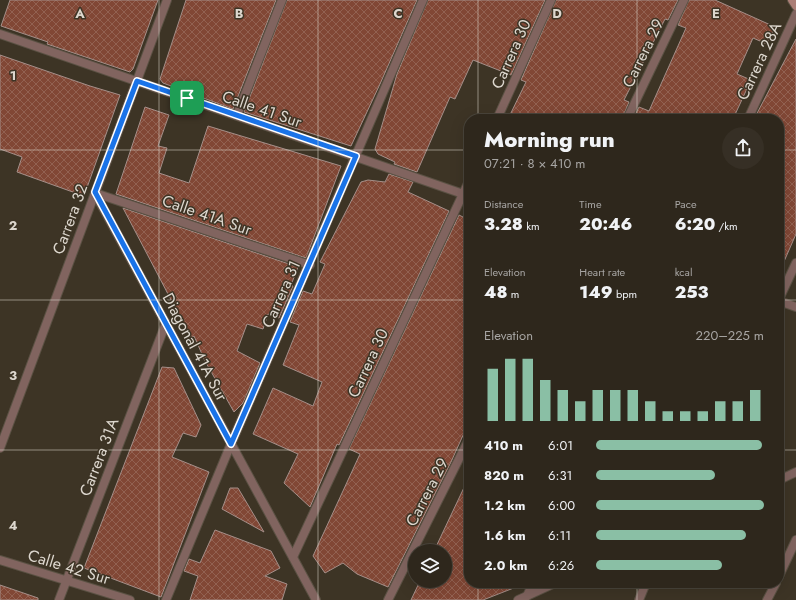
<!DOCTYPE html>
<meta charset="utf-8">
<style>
:root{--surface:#2e271c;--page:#362f25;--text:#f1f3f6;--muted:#a7a5a3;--line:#49443b;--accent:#8abfa5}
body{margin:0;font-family:Jost,sans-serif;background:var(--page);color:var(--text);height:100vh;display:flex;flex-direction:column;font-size:15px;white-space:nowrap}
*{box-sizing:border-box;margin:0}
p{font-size:13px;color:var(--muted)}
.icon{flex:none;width:22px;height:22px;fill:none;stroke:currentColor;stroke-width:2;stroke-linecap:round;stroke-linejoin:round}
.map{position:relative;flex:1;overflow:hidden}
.panel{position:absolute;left:464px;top:114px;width:320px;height:474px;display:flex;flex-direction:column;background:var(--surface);border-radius:16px;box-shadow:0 4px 16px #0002,0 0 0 1px var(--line)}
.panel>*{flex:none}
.fabs{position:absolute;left:408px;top:544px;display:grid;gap:8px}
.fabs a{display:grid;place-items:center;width:44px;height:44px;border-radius:50%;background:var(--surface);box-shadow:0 4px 16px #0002,0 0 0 1px var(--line);font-size:20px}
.pin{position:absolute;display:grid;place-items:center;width:34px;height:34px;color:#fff;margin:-17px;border-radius:8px;box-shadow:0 2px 6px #0006}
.round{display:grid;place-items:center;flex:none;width:42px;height:42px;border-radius:21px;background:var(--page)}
.overview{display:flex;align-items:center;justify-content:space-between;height:68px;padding:0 20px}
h1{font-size:22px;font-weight:800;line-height:30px}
.metrics{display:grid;grid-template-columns:repeat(3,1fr);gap:6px;height:68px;padding:4px 20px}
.metrics div{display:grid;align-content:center}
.metrics b{font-size:17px;font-weight:800}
.metrics small{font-size:11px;font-weight:400}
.metrics p{font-size:11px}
.chart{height:112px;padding:8px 20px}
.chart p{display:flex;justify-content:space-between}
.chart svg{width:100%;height:72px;margin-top:4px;stroke:var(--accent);stroke-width:6}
ul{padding:0 20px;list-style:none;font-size:13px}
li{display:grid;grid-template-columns:64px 48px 1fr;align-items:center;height:30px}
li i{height:10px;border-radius:5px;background:var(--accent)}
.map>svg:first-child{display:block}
</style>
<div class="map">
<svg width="796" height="600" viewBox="0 0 796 600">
<defs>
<pattern id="building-cross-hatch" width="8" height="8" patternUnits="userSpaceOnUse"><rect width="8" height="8" fill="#814735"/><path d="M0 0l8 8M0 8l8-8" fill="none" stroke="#926151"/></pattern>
</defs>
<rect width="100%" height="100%" fill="#3d3425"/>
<g fill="url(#building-cross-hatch)" stroke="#a58f89">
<path d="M10,0h148l-25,69 -3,3 -83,-28 1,-2 -47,-16z"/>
<path d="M186,0h90l-43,109 -70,-26 -3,-4z"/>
<path d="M287,0h130l-37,84 -29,62 -107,-34z"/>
<path d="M428,0h117l-34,75 -38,-15 -18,39 -5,-2 -33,75 -23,-8 1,-2 -17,-8 -3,-5 22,-75z"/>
<path d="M556,0h122l-10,20 -3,-1 -41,81 5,2 -7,17h-114l18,-37 -5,-2z"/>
<path d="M689,0h26l60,27 -8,17 -14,-6 -16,36 14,6 -18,39h-100l6,-12 10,4 37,-83 -8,-3z"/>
<path d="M796,39v195l-17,39v-154h-25z"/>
<path d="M0,55l90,31 30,9 -36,101 -67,-24 5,-15 -22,-8z"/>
<path d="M145,107l24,8 -11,31 9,2 -8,25 30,10 19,-57 133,40 -35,92 -190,-64z"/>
<path d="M389,174l24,8 -5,10 41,19 -110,234 -2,-1 -27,63 -26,-24 14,-29 -45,-20 20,-46 40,18 9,-24 -39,-17 16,-40 -9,-3 13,-31 9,3 13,-30 -5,-2 41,-80 7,-2 17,2z"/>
<path d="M123,208l175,59 -7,18 2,1 -14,32 -11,-4 -5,15 -16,-5 -10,27 23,12 -17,40 -9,9 -29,-51 -11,-25 -3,2z"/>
<path d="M459,215l10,5v202l-18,40 -63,125 -31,-13 -14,-11 -18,10 -12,-17 47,-102 -11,-5z"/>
<path d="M162,367l12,1 27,57 -5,12 -13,-4 -11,24 37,15 -48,125 -77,-29z"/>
<path d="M469,477v106l55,1 -41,16h-72l9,-19h25v-30h-11z"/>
<path d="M230,488h8l26,44 -42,-23z"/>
<path d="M215,530l56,21 9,17 -15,8 22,8 -5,16h-92l8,-24 -14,-5 5,-12 11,4z"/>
<path d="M0,585l38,13v2h-38z"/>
</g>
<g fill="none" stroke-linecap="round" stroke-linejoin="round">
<defs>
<g id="street">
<path d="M0,34l469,162"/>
<path d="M237,115l45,-115"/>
<path d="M497,119l54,-119"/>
<path d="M627,119l57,-119"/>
<path d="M748,119l48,-105"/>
<path d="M95,193l221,407"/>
<path d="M95,193l215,72"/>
<path d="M779,299l17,-36"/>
<path d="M779,301l17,6"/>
<path d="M0,448l167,-448"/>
<path d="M779,480l17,-8"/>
<path d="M293,557l176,-376"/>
<path d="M0,560l130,40"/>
<path d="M779,576l17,-36"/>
<path d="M527,596l6,-13"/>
<path d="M59,600l107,-277"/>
<path d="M166,600l65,-156 192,-444"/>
<path d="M388,600l81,-161"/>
<path d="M518,600l37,-17"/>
<path d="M639,600l7,-17"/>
<path d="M767,600l9,-17"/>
</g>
<path id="secondary" d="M792,0l4,6"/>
</defs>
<use href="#street" stroke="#5a5143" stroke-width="10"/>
<use href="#secondary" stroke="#5a5143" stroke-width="10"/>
<use href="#street" stroke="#81645f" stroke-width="8"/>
<use href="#secondary" stroke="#ab7e76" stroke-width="8"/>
</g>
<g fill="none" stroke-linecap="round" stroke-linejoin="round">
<defs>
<path id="route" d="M137,81l219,75 -125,288 -136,-252z"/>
</defs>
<use href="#route" stroke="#fff" stroke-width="8"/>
<use href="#route" stroke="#1a73e8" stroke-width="5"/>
</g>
<path fill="none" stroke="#ddd7ce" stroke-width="1" stroke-opacity="0.55" d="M159,0v600M318,0v600M478,0v119M637,0v119M0,150h469M779,150h17M0,300h469M779,300h17M0,450h469M779,450h17M478,583v17M637,583v17"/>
<g text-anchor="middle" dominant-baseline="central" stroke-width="3" stroke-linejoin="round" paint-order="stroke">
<g font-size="16" fill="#ddd7ce" stroke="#3d3425">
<text transform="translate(643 53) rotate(-64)">Carrera 29</text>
<text transform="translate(511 54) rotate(-66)">Carrera 30</text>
<text transform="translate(759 61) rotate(-65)">Carrera 28A</text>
<text transform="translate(262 109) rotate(19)">Calle 41 Sur</text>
<text transform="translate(207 215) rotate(19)">Calle 41A Sur</text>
<text transform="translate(70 219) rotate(-70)">Carrera 32</text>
<text transform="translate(281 294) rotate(-66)">Carrera 31</text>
<text transform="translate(195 347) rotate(62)">Diagonal 41A Sur</text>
<text transform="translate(368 363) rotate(-65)">Carrera 30</text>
<text transform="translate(99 457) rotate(-69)">Carrera 31A</text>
<text transform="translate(427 492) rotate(-63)">Carrera 29</text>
<text transform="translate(69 567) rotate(17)">Calle 42 Sur</text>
</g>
</g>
<g font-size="13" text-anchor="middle" font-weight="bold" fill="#ddd7ce" stroke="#3d3425" stroke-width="3" stroke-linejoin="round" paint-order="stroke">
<text x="80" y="18">A</text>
<text x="239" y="18">B</text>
<text x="398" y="18">C</text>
<text x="557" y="18">D</text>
<text x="716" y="18">E</text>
<text x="13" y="80">1</text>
<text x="13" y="230">2</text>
<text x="13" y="380">3</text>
<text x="13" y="530">4</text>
</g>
</svg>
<div class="fabs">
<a><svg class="icon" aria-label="layers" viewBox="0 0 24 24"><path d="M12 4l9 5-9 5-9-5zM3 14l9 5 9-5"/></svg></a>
</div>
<div class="pin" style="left:187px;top:98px;background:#1e9e55"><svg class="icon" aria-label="arrive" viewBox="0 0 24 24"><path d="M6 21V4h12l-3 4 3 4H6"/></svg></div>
<section class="panel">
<div class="overview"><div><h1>Morning run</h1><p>07:21 · 8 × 410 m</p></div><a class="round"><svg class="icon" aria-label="share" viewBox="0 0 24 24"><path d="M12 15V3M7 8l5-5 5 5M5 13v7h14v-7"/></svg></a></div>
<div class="metrics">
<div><p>Distance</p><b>3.28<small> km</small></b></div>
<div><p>Time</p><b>20:46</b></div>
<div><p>Pace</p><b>6:20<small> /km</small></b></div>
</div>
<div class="metrics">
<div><p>Elevation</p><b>48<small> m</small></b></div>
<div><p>Heart rate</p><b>149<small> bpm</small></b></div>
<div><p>kcal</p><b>253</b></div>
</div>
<div class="chart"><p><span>Elevation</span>220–225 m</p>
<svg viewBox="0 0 160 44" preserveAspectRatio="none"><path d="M5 44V12M15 44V6M25 44V6M35 44V19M45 44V25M55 44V32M65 44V25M75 44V25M85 44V25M95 44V32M105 44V38M115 44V38M125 44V38M135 44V32M145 44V32M155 44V25"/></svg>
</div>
<ul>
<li><b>410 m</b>6:01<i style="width:99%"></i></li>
<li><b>820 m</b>6:31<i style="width:71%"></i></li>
<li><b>1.2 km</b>6:00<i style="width:100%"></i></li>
<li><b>1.6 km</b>6:11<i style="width:89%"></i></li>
<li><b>2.0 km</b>6:26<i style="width:75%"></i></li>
</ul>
</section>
</div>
